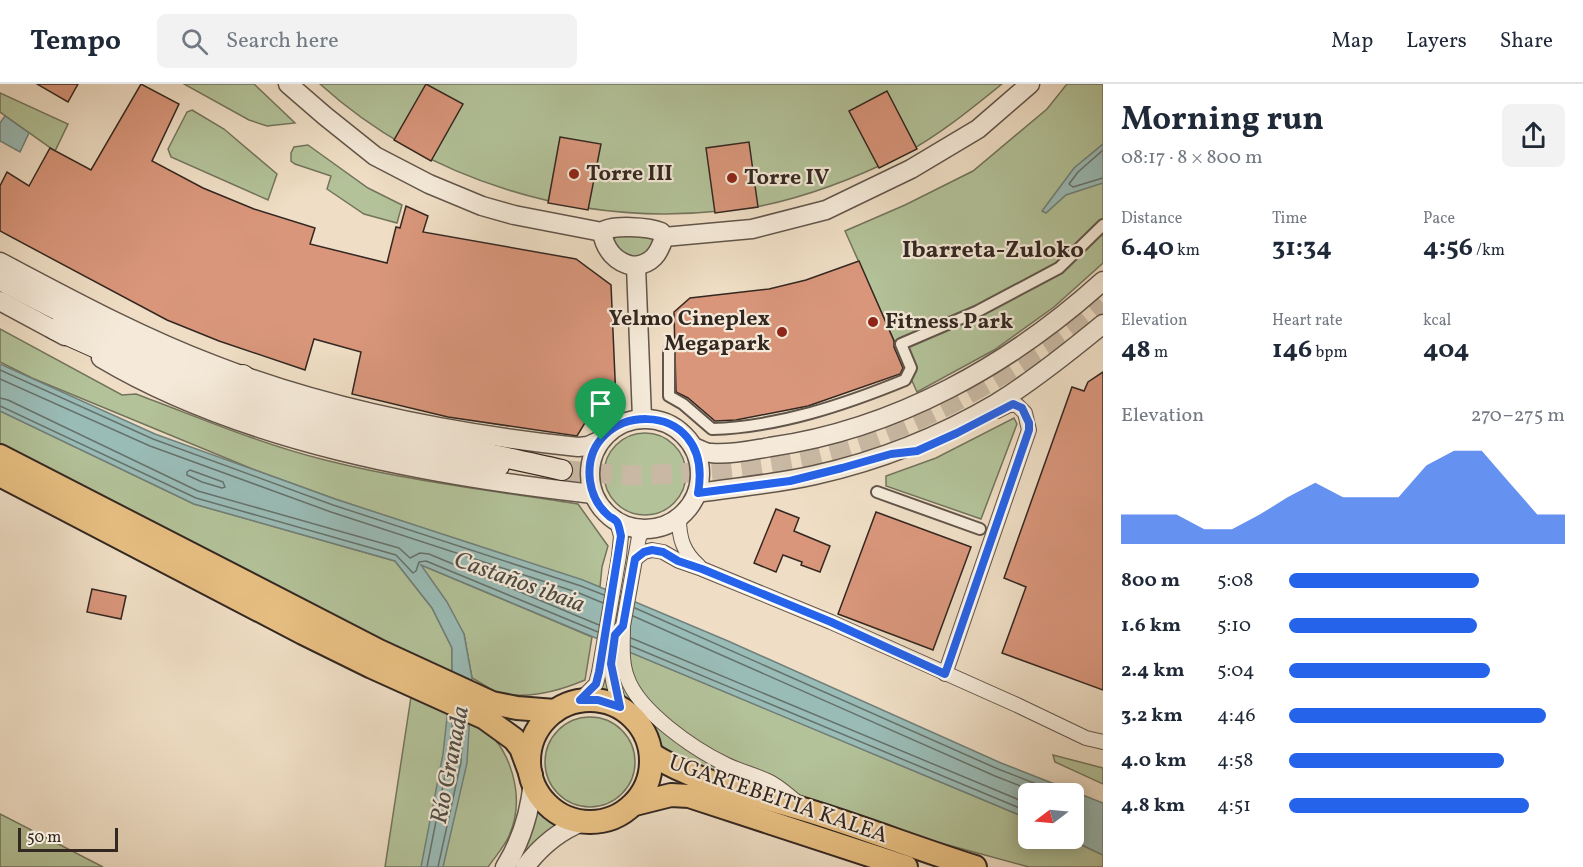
<!DOCTYPE html>
<meta charset="utf-8">
<style>
:root{--surface:#fff;--page:#f2f2f3;--text:#1f2937;--muted:#747a83;--line:#e0e1e3;--accent:#2563eb}
body{margin:0;font-family:Vollkorn,serif;background:var(--page);color:var(--text);height:100vh;display:flex;flex-direction:column;font-size:22px;white-space:nowrap}
*{box-sizing:border-box;margin:0}
p{font-size:20px;color:var(--muted)}
.icon{flex:none;width:33px;height:33px;fill:none;stroke:currentColor;stroke-width:2;stroke-linecap:round;stroke-linejoin:round}
.map{position:relative;flex:1;overflow:hidden}
.details{display:flex;flex-direction:column;background:var(--surface);width:480px}
.details>*{flex:none}
.needle{width:39px;rotate:254deg}
.controls{position:absolute;left:1018px;top:699px;display:grid;gap:12px}
.controls a{display:grid;place-items:center;width:66px;height:66px;border-radius:9px;background:var(--surface);box-shadow:0 3px 15px #0003;font-size:30px}
.scale{position:absolute;left:18px;bottom:15px;width:100px;box-sizing:border-box;padding-left:6px;border:3px solid #332721;border-top:0;font-size:16px;line-height:21px;white-space:nowrap;color:#332721;-webkit-text-stroke:4px #f5ead9;paint-order:stroke}
.pin{position:absolute;display:grid;place-items:center;width:51px;height:51px;color:#fff;margin:-62px -26px;border-radius:50% 50% 50% 0;rotate:-45deg;box-shadow:0 0 6px #0007}
.pin .icon{rotate:45deg}
.round{display:grid;place-items:center;flex:none;width:63px;height:63px;border-radius:9px;background:var(--page)}
.summary{display:flex;align-items:center;justify-content:space-between;height:102px;padding:0 18px}
h1{font-size:33px;font-weight:700;line-height:45px}
.stats{display:grid;grid-template-columns:repeat(3,1fr);gap:9px;height:102px;padding:6px 18px}
.stats div{display:grid;align-content:center}
.stats b{font-size:26px;font-weight:700}
.stats small{font-size:16px;font-weight:400}
.stats p{font-size:16px}
.chart{height:168px;padding:12px 18px}
.chart p{display:flex;justify-content:space-between}
.chart svg{width:100%;height:108px;margin-top:6px;fill:var(--accent);opacity:.7}
ul{padding:0 18px;list-style:none;font-size:20px}
li{display:grid;grid-template-columns:96px 72px 1fr;align-items:center;height:45px}
li i{height:15px;border-radius:8px;background:var(--accent)}
header{display:flex;align-items:center;gap:36px;box-sizing:border-box;height:84px;padding:0 30px;background:var(--surface);border-bottom:2px solid var(--line)}
header strong{font-size:28px}
nav{display:flex;gap:33px;margin-inline-start:auto;font-size:21px}
.search{width:420px;height:54px;background:var(--page);display:flex;align-items:center;gap:15px;box-sizing:border-box;padding:0 21px;border-radius:9px;color:var(--muted);font-size:22px}
main{display:flex;flex:1;min-height:0}
.map>svg:first-child{display:block}
</style>
<header>
<strong>Tempo</strong>
<div class="search"><svg class="icon" aria-label="search" viewBox="0 0 24 24"><circle cx="10" cy="10" r="6"/><path d="M15 15l6 6"/></svg>Search here</div>
<nav><a>Map</a><a>Layers</a><a>Share</a></nav>
</header>
<main>
<div class="map">
<svg width="1103" height="783" viewBox="0 0 1103 783">
<rect width="100%" height="100%" fill="#efdec5"/>
<filter id="stains"><feTurbulence type="fractalNoise" baseFrequency=".00333" numOctaves="4"/><feColorMatrix values="0 0 0 0 .2 0 0 0 0 .09 0 0 0 0 .02 0 0 0 .5 -.17"/></filter>
<radialGradient id="worn" r=".72"><stop offset=".6" stop-color="#630" stop-opacity="0"/><stop offset="1" stop-color="#630" stop-opacity=".3"/></radialGradient>
<g fill="#b3c299" stroke="#73745d" stroke-width="1.5">
<path d="M184,0h70l41,39 -28,3 -18,-6z"/>
<path d="M320,0h682c-32,26 -64,52 -100,71 -44,22 -93,41 -141,51 -13,3 -27,3 -41,5 -142,15 -293,-30 -400,-127z"/>
<path d="M1067,0h36v179l-49,44 -60,43 -77,42 -72,-161 60,-26 68,-34 74,-62z"/>
<path d="M0,9l68,31 -13,27 -55,-39z"/>
<path d="M192,26l32,19 53,45 -9,26 -97,-43 -3,-8 19,-37z"/>
<path d="M308,61l60,43 34,17 -5,18 -33,-9 -37,-25 4,-13 -36,-12 -4,-3v-8l3,-6z"/>
<path d="M621,150l31,4 4,6 -16,15 -19,-6 -8,-14z"/>
<path d="M0,245l122,66 14,-1c62,23 124,50 189,66 83,21 169,31 253,44l30,42 -6,21 -2,20 -265,-88 -85,-31 -218,-90 -32,-16z"/>
<path d="M0,327l194,93 201,57 37,47 20,40v25l-148,-66 -304,-161z"/>
<path d="M1014,334l3,6 -36,95 -95,-33v-10l50,-18z"/>
<circle cx="645" cy="390" r="41"/>
<path d="M419,480l173,73 -7,43c-26,11 -60,20 -88,12 -8,-3 -17,-10 -25,-14l-8,-44z"/>
<path d="M613,561l409,171 7,3v19l40,1 34,16v12h-74l-310,-84 -68,-29c-6,-29 -24,-47 -53,-54z"/>
<path d="M411,613c18,7 49,16 64,25 37,23 51,76 34,114 -5,11 -14,21 -21,31h-103z"/>
<circle cx="590" cy="678" r="45"/>
<path d="M1053,671l50,13v16l-48,-22z"/>
<path d="M531,718l11,13 24,18 -41,34h-20z"/>
<path d="M0,730l103,53h-103z"/>
</g>
<g fill="#9abcb7" stroke="#71807b" stroke-width="1.5">
<path d="M5,32l24,17 -9,19 -20,-11v-18z"/>
<path d="M1103,60v39l-37,12 -20,18 -4,-2 32,-43z"/>
<path d="M0,280l155,70 180,65 248,81 145,61 273,122 102,40v52l-34,-16 5,-1v-44h-45v25l-608,-254 26,37 17,32 8,44 -5,85 -24,104h-22l22,-113 9,-81v-25l-20,-40 -37,-47 -201,-57 -194,-93z"/>
</g>
<g fill="none" stroke-linecap="round" stroke-linejoin="round">
<g stroke="#66726c" stroke-width="1.5">
<path d="M1103,66l-25,22 -9,12 4,3 30,-9"/>
<path d="M0,286l153,69 180,66 248,81 23,9"/>
<path d="M0,295l150,67 181,66 248,81 24,10"/>
<path d="M0,314l8,2 190,91 201,57 11,10 10,-5 9,1 170,71"/>
<path d="M0,322l196,92 200,57 17,18 3,-2 3,-9 7,-1 172,71"/>
<path d="M190,386l33,12 2,5 -3,1 -20,-6 -15,-7v-3z"/>
<path d="M635,524l363,161 64,25"/>
<path d="M633,532l362,160 46,18"/>
<path d="M631,554l398,166"/>
<path d="M631,562l398,166"/>
<path d="M427,783l22,-112 4,-37"/>
<path d="M438,783l23,-105 2,-40"/>
</g>
</g>
<g fill="#d9967b" stroke="#332721" stroke-width="1.5">
<path d="M37,0h41l-10,18z"/>
<path d="M141,0l38,20 -27,57 51,27 51,21 61,19 -5,16 77,19 9,-36 4,1 6,-22 22,10 -5,16 153,27 35,26 5,116 -30,20 -9,15 -129,-19 -96,-23 9,-42 -47,-13 -9,31 -86,-29 -52,-21 -167,-89v-45l7,-14 22,14 21,-38 41,22z"/>
<path d="M426,0l37,20 -32,57 -37,-21z"/>
<path d="M887,7l30,58 -38,19 -30,-57z"/>
<path d="M560,53l41,7 -13,66 -40,-7z"/>
<path d="M749,58l9,65 -43,6 -9,-65z"/>
<path d="M859,177l35,80v6l9,21 -3,6 -92,32 -72,14 -21,1 -27,-23 -12,-6 -2,-80 16,-14 79,-9 37,-9z"/>
<path d="M1103,288v318l-101,-37 24,-66 -22,-9 68,-191 12,4 4,-9z"/>
<path d="M776,425l23,9 -5,13 36,15 -10,26 -19,-7 1,-3 -19,-7 -7,17 -22,-9z"/>
<path d="M876,428l95,35 -38,103 -95,-36z"/>
<path d="M92,505l34,7 -5,23 -34,-7z"/>
</g>
<g fill="none" stroke-linecap="round" stroke-linejoin="round">
<path stroke="#c9b9a4" stroke-width="20" stroke-dasharray="20 10" stroke-linecap="butt" d="M562,386c27,2 55,6 82,5 51,-2 104,-6 154,-16 76,-15 148,-49 213,-90 32,-20 64,-40 92,-66"/>
<defs>
<g id="pedestrian">
<path d="M669,267v45l14,8 29,25c66,-2 132,-24 193,-49l6,-12 -10,-24 77,-33 81,-43 44,-43"/>
<path d="M877,408l103,37"/>
</g>
<g id="minor">
<path d="M679,434c0,20 4,34 20,48"/>
<path d="M635,475l9,-7 8,-2 11,2 16,9 23,8 129,53 186,83 69,33 17,4"/>
<path d="M623,542c0,17 -2,35 4,51 11,34 67,72 98,87 14,7 30,11 43,17 11,5 21,15 30,22"/>
<path d="M945,590l84,-244 -4,-17 -8,-8h-8l-12,6"/>
<path d="M580,616l16,-16 3,-12 20,-116 2,-20 -4,-14"/>
<path d="M620,623c-8,-25 -17,-60 3,-81l16,-89 5,-7"/>
</g>
<g id="tertiary">
<path d="M288,0l37,32 50,40 54,28 53,22 32,9 88,17c9,-8 48,-5 59,0l3,5"/>
<path d="M602,148c3,18 14,31 32,34 18,-2 25,-12 30,-29"/>
<path d="M664,153l88,-8 74,-19 85,-41 67,-40 52,-45"/>
<path d="M0,178c70,37 140,75 214,103 116,45 241,69 364,82l10,-1 13,-6"/>
<path d="M636,182l6,152"/>
<path d="M0,217l65,35"/>
<path d="M101,274c141,84 330,118 492,136"/>
<circle cx="645" cy="390" r="55"/>
<path d="M694,363c5,2 11,6 17,6 19,2 41,-3 59,-6 126,-18 240,-82 333,-166"/>
<path d="M697,409c40,-6 79,-9 118,-18 63,-14 126,-39 182,-72 37,-23 72,-51 106,-79"/>
<path d="M505,783c17,-27 25,-54 28,-86"/>
<path d="M525,783c15,-20 34,-36 57,-45"/>
</g>
<g id="secondary">
<path d="M0,196c81,42 161,85 248,114 102,34 209,52 314,76"/>
<path d="M54,245l139,62 90,30 123,31 57,11 36,3"/>
<path d="M243,291l24,20"/>
</g>
<g id="primary">
<path d="M0,372l379,195 113,52 25,5 38,3"/>
<path d="M0,391l303,158 69,34 113,51 29,21 7,9 10,27"/>
<circle cx="590" cy="677" r="61"/>
<path d="M651,670c46,29 103,40 155,56 56,17 112,39 169,57"/>
<path d="M635,720l36,-9 18,1 217,71"/>
</g>
</defs>
<use href="#pedestrian" stroke="#62554a" stroke-width="14"/>
<use href="#minor" stroke="#62554a" stroke-width="16"/>
<use href="#tertiary" stroke="#62554a" stroke-width="21"/>
<use href="#secondary" stroke="#332721" stroke-width="22"/>
<use href="#primary" stroke="#332721" stroke-width="26"/>
<use href="#pedestrian" stroke="#f5ead9" stroke-width="10"/>
<use href="#minor" stroke="#f5ead9" stroke-width="14"/>
<use href="#tertiary" stroke="#f5ead9" stroke-width="18"/>
<use href="#secondary" stroke="#f5ead9" stroke-width="20"/>
<use href="#primary" stroke="#e8bf82" stroke-width="22"/>
</g>
<g fill="none" stroke-linecap="round" stroke-linejoin="round">
<defs>
<path id="route" d="M1013,320l9,4 7,15v7l-84,244 -114,-52 -129,-53 -24,-8 -15,-9 -11,-2 -8,2 -9,7 -12,67 -8,9 -4,29 9,43 -22,-7h-18l16,-16 3,-12 22,-136c-1,-4 -2,-11 -4,-14 0,-1 -6,-5 -7,-5 -11,-9 -18,-22 -20,-36 -10,-81 126,-88 108,12l92,-12 52,-13 49,-14 26,-3 40,-18z"/>
</defs>
<use href="#route" stroke="#fff" stroke-width="12"/>
<use href="#route" stroke="#2563eb" stroke-width="8"/>
</g>
<g fill="#8f2418" stroke="#f5ead9" stroke-width="2">
<circle cx="574" cy="90" r="6"/>
<circle cx="732" cy="94" r="6"/>
<circle cx="873" cy="238" r="6"/>
<circle cx="782" cy="248" r="6"/>
</g>
<g text-anchor="middle" dominant-baseline="central" stroke-width="4.5" stroke-linejoin="round" paint-order="stroke">
<g font-size="22" font-weight="bold" fill="#332721" stroke="#f5ead9" text-anchor="start">
<text x="586" y="90">Torre III</text>
<text x="744" y="94">Torre IV</text>
<text x="770" y="235" text-anchor="end">Yelmo Cineplex<tspan x="770" dy="25">Megapark</tspan></text>
<text x="885" y="238">Fitness Park</text>
</g>
<g font-size="22" fill="#332721" stroke="#f5ead9">
<text transform="translate(778 716) rotate(19)">UGARTEBEITIA KALEA</text>
</g>
<g font-size="24" font-weight="bold" fill="#332721" stroke="#f5ead9">
<text x="993" y="167">Ibarreta-Zuloko</text>
</g>
<g font-size="24" font-style="italic" fill="#4d4c46" stroke="#f5ead9">
<text transform="translate(519 499) rotate(20)">Castaños ibaia</text>
<text transform="translate(451 681) rotate(-79)">Río Granada</text>
</g>
</g>
<rect width="100%" height="100%" filter="url(#stains)"/>
<rect width="100%" height="100%" fill="url(#worn)"/>
</svg>
<div class="controls">
<a><svg class="needle" viewBox="-14 -14 28 28"><path d="M0-13l5 13h-10z" fill="#e53935"/><path d="M0 13l5-13h-10z" fill="#747a83"/></svg></a>
</div>
<div class="scale">50 m</div>
<div class="pin" style="left:601px;top:356px;background:#1e9e55"><svg class="icon" aria-label="arrive" viewBox="0 0 24 24"><path d="M6 21V4h12l-3 4 3 4H6"/></svg></div>
</div>
<section class="details">
<div class="summary"><div><h1>Morning run</h1><p>08:17 · 8 × 800 m</p></div><a class="round"><svg class="icon" aria-label="share" viewBox="0 0 24 24"><path d="M12 15V3M7 8l5-5 5 5M5 13v7h14v-7"/></svg></a></div>
<div class="stats">
<div><p>Distance</p><b>6.40<small> km</small></b></div>
<div><p>Time</p><b>31:34</b></div>
<div><p>Pace</p><b>4:56<small> /km</small></b></div>
</div>
<div class="stats">
<div><p>Elevation</p><b>48<small> m</small></b></div>
<div><p>Heart rate</p><b>146<small> bpm</small></b></div>
<div><p>kcal</p><b>404</b></div>
</div>
<div class="chart"><p><span>Elevation</span>270–275 m</p>
<svg viewBox="0 0 160 44" preserveAspectRatio="none"><path d="M0 44V32L10 32L20 32L30 38L40 38L50 32L60 25L70 19L80 25L90 25L100 25L110 12L120 6L130 6L140 19L150 32L160 32V44z"/></svg>
</div>
<ul>
<li><b>800 m</b>5:08<i style="width:69%"></i></li>
<li><b>1.6 km</b>5:10<i style="width:68%"></i></li>
<li><b>2.4 km</b>5:04<i style="width:73%"></i></li>
<li><b>3.2 km</b>4:46<i style="width:93%"></i></li>
<li><b>4.0 km</b>4:58<i style="width:78%"></i></li>
<li><b>4.8 km</b>4:51<i style="width:87%"></i></li>
</ul>
</section>
</main>
